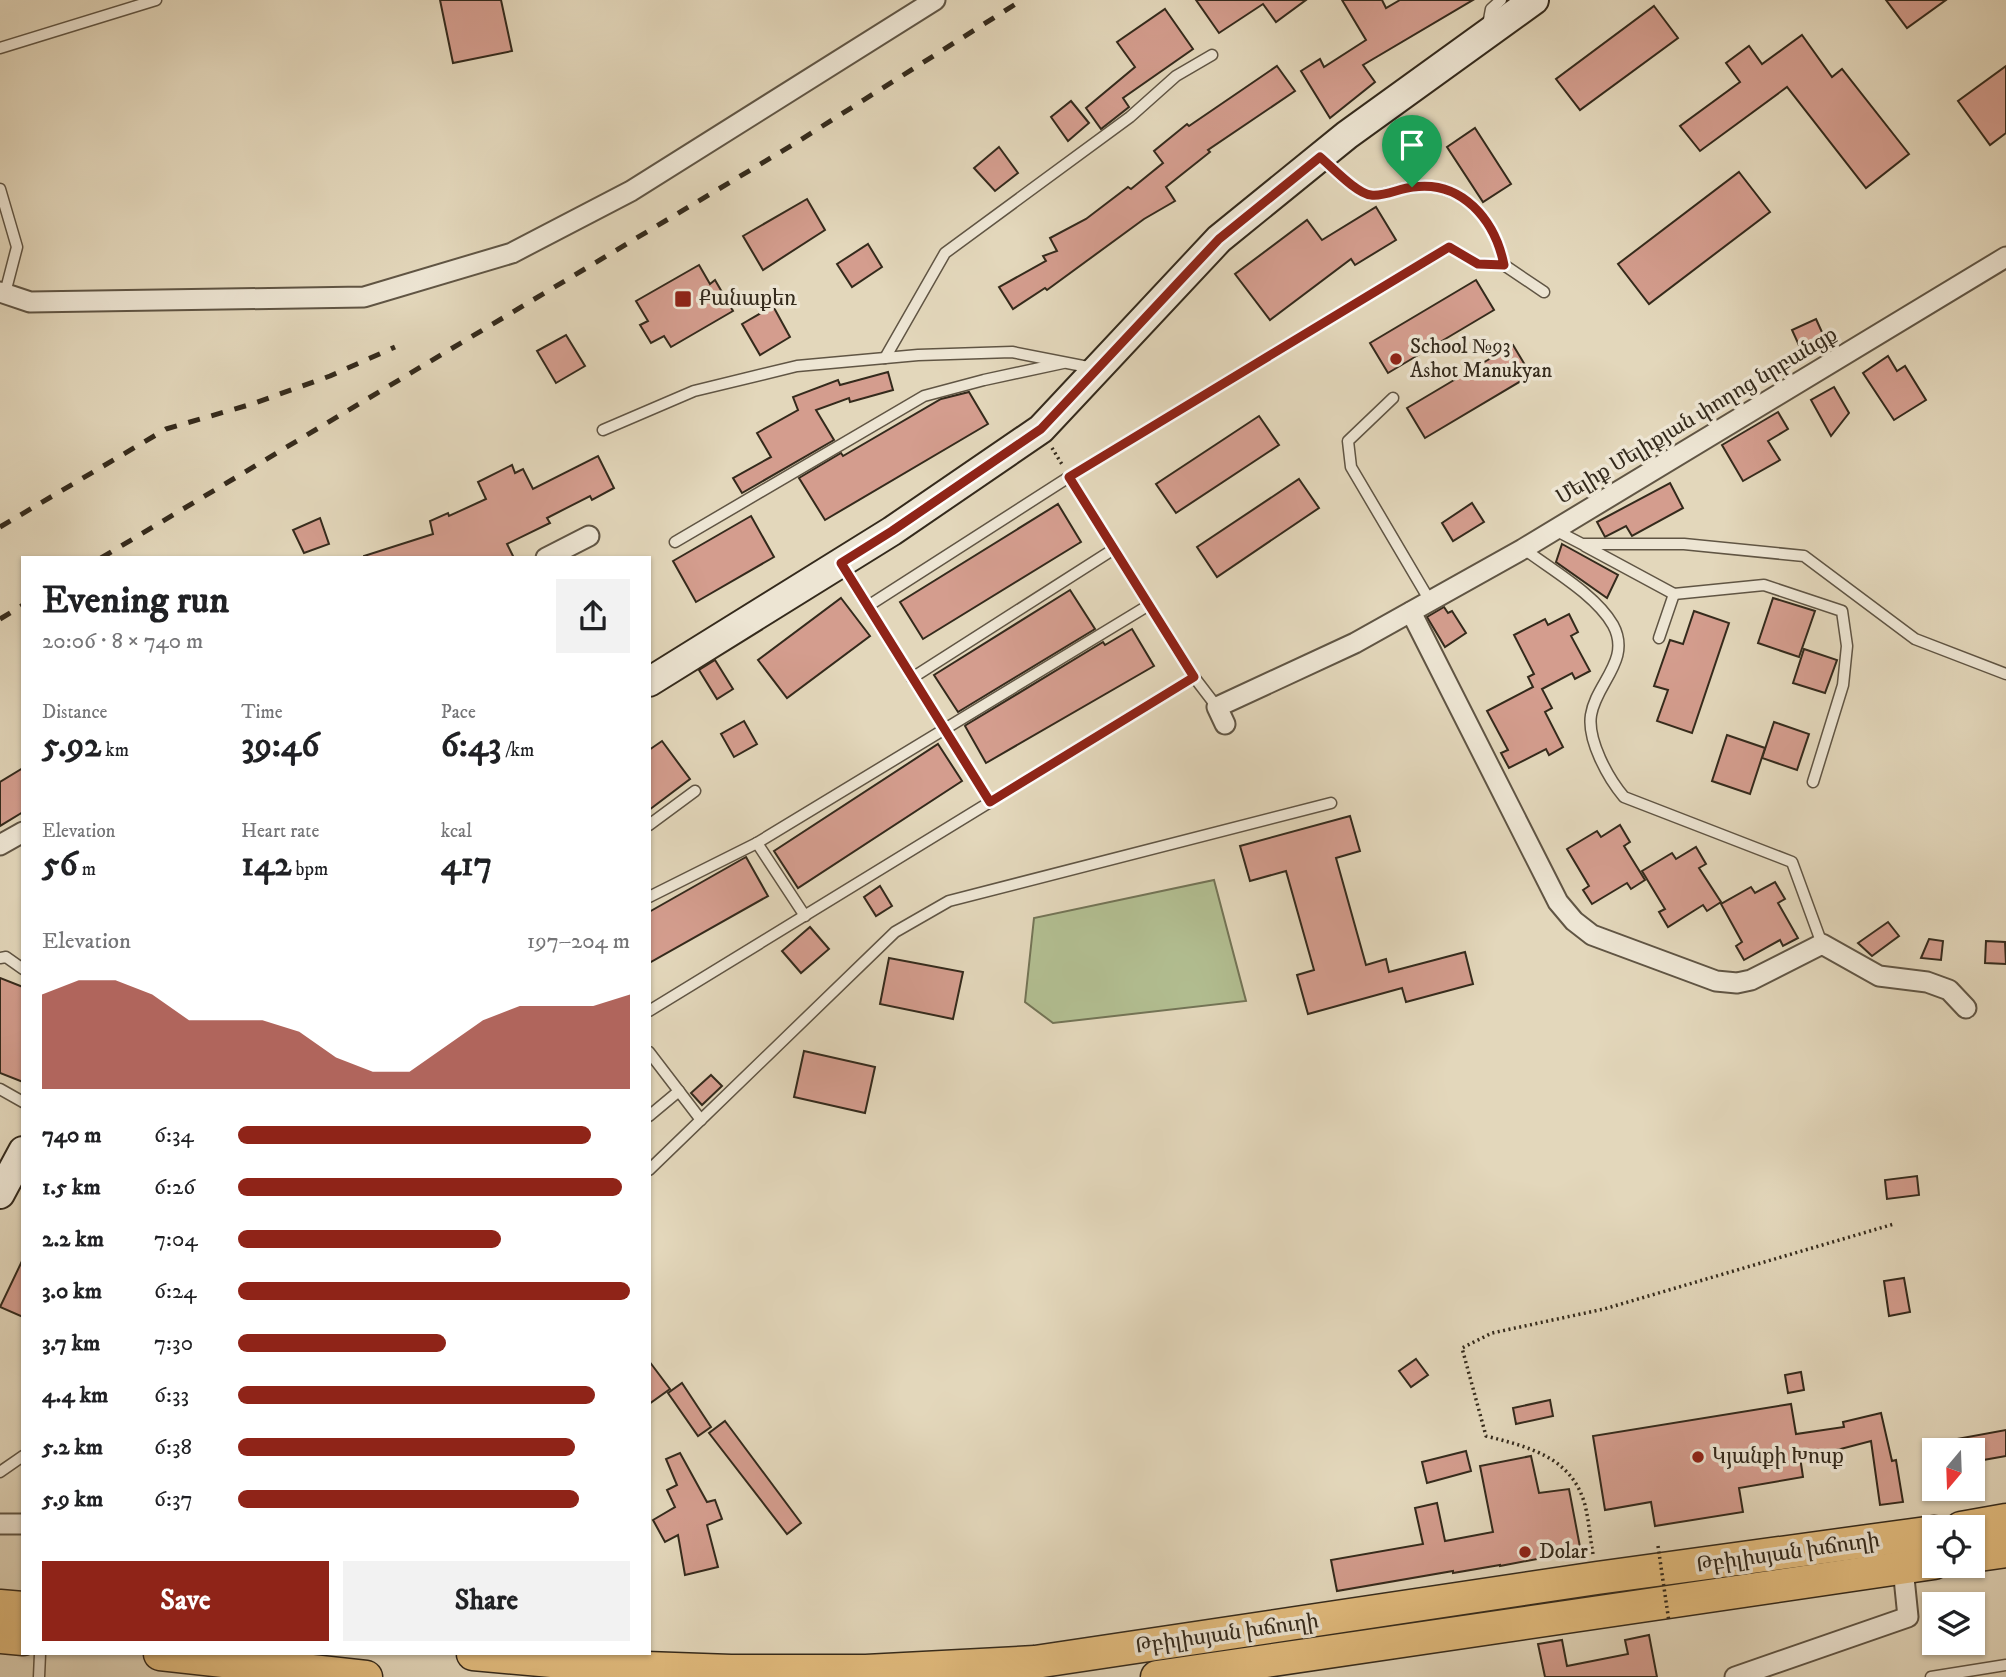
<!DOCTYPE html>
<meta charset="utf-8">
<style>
:root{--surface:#fff;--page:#f2f2f2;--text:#202124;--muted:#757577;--accent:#8f2418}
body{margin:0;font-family:"IM FELL DW Pica","Noto Serif Armenian",serif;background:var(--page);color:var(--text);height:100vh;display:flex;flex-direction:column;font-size:26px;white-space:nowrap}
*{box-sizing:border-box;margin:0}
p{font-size:23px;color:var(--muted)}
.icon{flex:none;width:38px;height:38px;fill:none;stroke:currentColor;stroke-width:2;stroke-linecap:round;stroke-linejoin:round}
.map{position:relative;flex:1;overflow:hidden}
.details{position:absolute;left:21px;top:556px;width:630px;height:1099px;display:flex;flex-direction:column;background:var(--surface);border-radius:0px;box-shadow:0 2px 5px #0004}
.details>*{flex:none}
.needle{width:46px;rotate:199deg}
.controls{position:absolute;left:1922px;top:1438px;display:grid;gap:14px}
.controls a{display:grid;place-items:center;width:63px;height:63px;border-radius:0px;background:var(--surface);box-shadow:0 2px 5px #0004;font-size:35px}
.pin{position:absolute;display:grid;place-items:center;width:60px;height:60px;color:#fff;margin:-72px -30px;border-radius:50% 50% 50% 0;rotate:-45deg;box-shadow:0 0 7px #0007}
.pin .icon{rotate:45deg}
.round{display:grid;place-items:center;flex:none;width:74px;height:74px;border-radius:0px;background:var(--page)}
.overview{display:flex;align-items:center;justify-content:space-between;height:119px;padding:0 21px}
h1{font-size:38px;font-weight:800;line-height:52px}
.stats{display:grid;grid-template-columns:repeat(3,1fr);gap:10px;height:119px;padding:7px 21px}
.stats div{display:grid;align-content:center}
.stats b{font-size:35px;font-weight:800}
.stats small{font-size:19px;font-weight:400}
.stats p{font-size:19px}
.chart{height:196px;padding:14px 21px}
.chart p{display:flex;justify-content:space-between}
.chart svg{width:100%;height:126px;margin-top:7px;fill:var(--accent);opacity:.7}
.primary-button{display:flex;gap:14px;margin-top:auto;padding:14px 21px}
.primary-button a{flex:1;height:80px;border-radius:0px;background:var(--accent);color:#fff;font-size:28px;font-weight:800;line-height:80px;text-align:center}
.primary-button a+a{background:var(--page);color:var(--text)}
ul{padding:0 21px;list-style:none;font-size:23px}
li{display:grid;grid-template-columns:112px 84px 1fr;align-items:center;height:52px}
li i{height:18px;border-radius:9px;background:var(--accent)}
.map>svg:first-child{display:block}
</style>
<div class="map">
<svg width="2006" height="1677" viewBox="0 0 2006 1677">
<rect width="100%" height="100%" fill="#e3d7bb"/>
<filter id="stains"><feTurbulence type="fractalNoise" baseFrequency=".00286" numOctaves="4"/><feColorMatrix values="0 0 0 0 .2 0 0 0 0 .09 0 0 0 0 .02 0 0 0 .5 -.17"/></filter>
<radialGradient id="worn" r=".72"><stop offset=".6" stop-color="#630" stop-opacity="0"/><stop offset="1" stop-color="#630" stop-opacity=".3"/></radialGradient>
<path fill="#b2be91" stroke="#737456" stroke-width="2" d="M1214,880l32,121 -193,22 -28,-21 9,-84z"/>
<g fill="#d49d8e" stroke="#342a1c" stroke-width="2">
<path d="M440,0h61l11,51 -59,12z"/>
<path d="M1196,0h110l-30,22 -13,-18 -44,29z"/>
<path d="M1342,0h40l4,8 14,-8h73l-110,65 12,17 -45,36 -29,-47 19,-12 4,8 42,-27z"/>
<path d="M1886,0h60l-39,28z"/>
<path d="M1654,6l24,32 -98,72 -24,-31z"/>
<path d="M1165,9l28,40 -70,49 6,9 -28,22 -15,-21 49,-41 -18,-25z"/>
<path d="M1802,35l30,42 10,-8 67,85 -43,34 -79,-101 -87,64 -20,-25 60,-44 -14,-19 23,-17 13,18z"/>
<path d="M1277,66l18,25 -87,59 2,2 -44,35 9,14 -31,18 -97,71 -2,-2 -32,21 -14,-22 47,-26 -3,-5 14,-5 -7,-13 36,-19 42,-32 3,2 32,-26 -9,-12 33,-27 2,2z"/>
<path d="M2006,66v67l-16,12 -32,-44z"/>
<path d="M1071,101l18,22 -21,18 -17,-24z"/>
<path d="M1475,128l36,56 -28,18 -36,-55z"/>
<path d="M999,147l19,26 -23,18 -21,-23z"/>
<path d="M1739,172l31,40 -121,92 -31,-40z"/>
<path d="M807,199l18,31 -62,40 -20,-34z"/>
<path d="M1376,207l20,33 -41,25 -4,-6 -81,61 -35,-46 72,-54 15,20z"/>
<path d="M868,244l14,23 -30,20 -15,-23z"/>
<path d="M699,265l11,19 5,-4 18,31 -62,36 -7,-11 -13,7 -11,-18 8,-4 -12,-20z"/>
<path d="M1476,280l18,30 -106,63 -18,-30z"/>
<path d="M773,306l17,31 -30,18 -18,-31z"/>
<path d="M1816,319l10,22 -24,11 -10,-22z"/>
<path d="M566,335l19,31 -29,17 -19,-32z"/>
<path d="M1513,345l18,30 -106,63 -18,-30z"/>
<path d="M1888,356l9,15 8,-5 21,34 -32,20 -31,-47z"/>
<path d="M888,372l5,18 -43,12 -1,-4 -33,12 18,30 -92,53 -9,-15 38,-21 -14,-24 41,-23 -5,-13 45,-17 2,5z"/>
<path d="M1834,387l15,26 -18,23 -20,-36z"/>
<path d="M969,392l19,32 -163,96 -26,-42 42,-25 2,3 98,-57z"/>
<path d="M1778,412l10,17 -20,12 12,19 -37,21 -21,-36z"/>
<path d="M1259,416l20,29 -103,68 -20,-29z"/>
<path d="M598,456l16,32 -22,12 -2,-4 -43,22 3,5 -43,21 7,14h-150v-2l69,-22 -3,-13 18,-8 1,3 37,-17 -8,-17 34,-17 3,8 8,-4 10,20z"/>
<path d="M1299,479l20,29 -102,69 -20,-30z"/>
<path d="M1670,483l13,25 -51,28 -6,-10 -21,11 -8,-15z"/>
<path d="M1472,503l12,19 -31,19 -11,-18z"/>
<path d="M1058,504l23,38 -158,97 -23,-37z"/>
<path d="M751,516l23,41 -78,45 -23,-41z"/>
<path d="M320,518l9,26 -25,9 -11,-23z"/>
<path d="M1562,544l56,31 -11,23 -51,-36z"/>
<path d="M1070,590l25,39 -137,83 -24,-37z"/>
<path d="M841,598l29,38 -83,62 -29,-38z"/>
<path d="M1773,598l42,13 -16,46 -41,-14z"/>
<path d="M1444,607l4,6 4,-2 14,22 -21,14 -18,-30z"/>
<path d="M1694,611l35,12 -37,110 -35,-12 11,-31 -14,-4 16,-46 13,4z"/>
<path d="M1569,614l9,18 -7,4 19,35 -15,8 -3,-6 -30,16 10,19 -7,4 18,35 -14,8 -3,-6 -37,19 -8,-15 7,-3 -21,-39 46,-24 -5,-10 6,-3 -20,-39 31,-16 3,6z"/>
<path d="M1132,629l22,37 -168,97 -21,-37 1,-1 137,-83 2,3z"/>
<path d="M1804,649l33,11 -12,33 -32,-10z"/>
<path d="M715,660l18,29 -16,10 -18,-29z"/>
<path d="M744,721l13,23 -23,13 -13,-23z"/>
<path d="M1774,722l35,12 -12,36 -35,-12z"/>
<path d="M1727,735l38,13 -15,46 -38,-13z"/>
<path d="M662,741l28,38 -41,31v-60z"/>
<path d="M938,744l24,37 -164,107 -24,-37z"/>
<path d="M23,768v44l-23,14v-44z"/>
<path d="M1350,816l10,35 -24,7 30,107 20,-6 3,13 76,-20 8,32 -67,18 -4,-14 -94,26 -11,-39 17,-5 -28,-99 -36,10 -10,-35z"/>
<path d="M1620,825l10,17 -6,4 21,34 -14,9 -4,-6 -35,21 -9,-14 6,-4 -22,-37 30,-18 4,6z"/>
<path d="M1696,847l10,17 -7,4 22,34 -14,9 -4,-6 -35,22 -9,-15 6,-3 -23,-38 30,-18 4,6z"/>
<path d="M746,857l22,39 -119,67v-51z"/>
<path d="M1775,882l10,17 -7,4 20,35 -15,8 -3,-6 -36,20 -8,-14 6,-4 -21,-38 30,-17 4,6z"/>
<path d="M880,886l12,20 -16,10 -12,-19z"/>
<path d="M1888,922l11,14 -27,20 -14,-13z"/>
<path d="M810,927l19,22 -28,24 -19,-22z"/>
<path d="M1929,939l14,2 -2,19 -20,-2z"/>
<path d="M1986,941l19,1 1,22 -21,-1z"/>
<path d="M889,958l74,14 -10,47 -73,-15z"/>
<path d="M0,978l23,9v95l-23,-9z"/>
<path d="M804,1051l71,16 -10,46 -71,-16z"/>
<path d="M711,1075l11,11 -20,19 -11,-12z"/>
<path d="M1917,1176l2,19 -32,4 -2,-19z"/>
<path d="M23,1259v58l-23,-10z"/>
<path d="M1904,1278l6,34 -21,4 -5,-35z"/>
<path d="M1416,1359l12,16 -17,12 -12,-16z"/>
<path d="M649,1361l21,28 -21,15z"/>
<path d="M1801,1372l3,18 -16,3 -3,-18z"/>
<path d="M682,1383l29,44 -13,9 -30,-43z"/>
<path d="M1550,1400l3,16 -37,8 -3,-16z"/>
<path d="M1791,1404l5,30 48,-7 -1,-5 38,-9 11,48 4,-1 7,42 -23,3 -9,-64 -38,10 -33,6 3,20 -64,11 4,24 -88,14 -4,-24 -46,8 -12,-74z"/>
<path d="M725,1421l76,102 -14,11 -78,-101z"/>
<path d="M2006,1430v26l-34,6v-11h-36l-1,-8z"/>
<path d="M1466,1451l5,20 -44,12 -5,-21z"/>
<path d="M680,1453l27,49 8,-2 7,19 -15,6 11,42 -33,8 -7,-40 -13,7 -12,-22 22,-13 -8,-17 10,-5 -11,-26z"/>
<path d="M1531,1456l8,37 30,-4 11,58 -3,7 -14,3 -5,-2 -58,11v-1l-47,8v-2l-116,20 -6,-31 92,-16 -8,-36 22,-5 8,38 48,-9 -13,-66z"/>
<path d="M1649,1635l8,42h-112l-7,-33 24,-4 5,26 61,-12 -3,-14z"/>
</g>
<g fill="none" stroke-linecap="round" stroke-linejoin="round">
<defs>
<g id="service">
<path d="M1488,25l3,-16 10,-9"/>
<path d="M0,48l156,-48"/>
<path d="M1323,160c11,9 33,33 47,35 13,2 29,-7 42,-8 50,-7 83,33 92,78"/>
<path d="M0,189l17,58 -12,46"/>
<path d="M885,358l60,-105 185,-136 46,-41 36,-21"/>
<path d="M1393,398l-45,43 3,26 79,134"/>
<path d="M603,430l91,-39 103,-25 121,-11 94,-3 81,16"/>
<path d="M1069,477l125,200 23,30"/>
<path d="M1553,529l29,15h102l120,12 111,83 91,35"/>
<path d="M675,542l249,-146 60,-16 79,-17"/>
<path d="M1585,546l89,48 -15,44"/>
<path d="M1524,549c28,21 72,46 89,76 19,35 -17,58 -22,90 -4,25 17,63 33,82l168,65 30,82"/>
<path d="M842,565l148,237"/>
<path d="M1674,594l90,-9 78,26 5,35 -4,39 -30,97"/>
<path d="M868,606l201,-129 380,-230 29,17 26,1 40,27"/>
<path d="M912,678l202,-129"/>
<path d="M649,825l46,-34"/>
<path d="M757,843l48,73"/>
<path d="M649,897l108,-54 392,-238"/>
<path d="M0,958l6,-1 17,12"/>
<path d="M649,1011l545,-334"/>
<path d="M649,1052l52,68"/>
<path d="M0,1089l23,13"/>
<path d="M649,1116l30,-25"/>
<path d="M649,1170l246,-238 54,-31 382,-98"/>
<path d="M0,1472l23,-16"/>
<path d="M39,1677l1,-23"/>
<path d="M1931,1677l75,-12"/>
</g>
<g id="minor">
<path d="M0,292l30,10 334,-5 148,-44 119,-62 304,-191"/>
<path d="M546,558l43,-22"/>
<path d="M1411,612l147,290 16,19 18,14 124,46 21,2 14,-3 71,-36 57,32 48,6 22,8 17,18"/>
<path d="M1225,724l-8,-17 138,-64 168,-94 483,-292"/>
<path d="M0,845l23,-13"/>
<path d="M0,1524h23"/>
<path d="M1735,1677l173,-60 -5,-49"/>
</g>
<g id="secondary">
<path d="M649,682l243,-151 149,-102 178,-190 128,-104 187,-135"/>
<path d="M0,1194l23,-43"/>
</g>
<g id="primary">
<path d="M1961,1528l45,-8"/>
<path d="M1972,1556l34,-5"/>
<path d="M0,1606l23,2"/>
<path d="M0,1637l23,2"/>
<path d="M160,1654l206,23"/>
<path d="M473,1654l145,13 113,4h135l169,-9 562,-84 337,-46"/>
<path d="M1157,1677l777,-114"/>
</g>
</defs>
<use href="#service" stroke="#605544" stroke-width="13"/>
<use href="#minor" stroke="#605544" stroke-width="23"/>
<use href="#secondary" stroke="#342a1c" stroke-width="32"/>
<use href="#primary" stroke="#342a1c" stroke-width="35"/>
<g stroke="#342a1c" stroke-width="3.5" stroke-dasharray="2 3.5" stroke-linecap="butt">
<path d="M1052,448l11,18"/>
<path d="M1593,1554c-3,-16 -4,-33 -8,-49 -13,-48 -56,-58 -99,-69l-24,-88 30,-15 112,-24 290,-85"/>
</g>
<use href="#service" stroke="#ede5d3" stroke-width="10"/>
<use href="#minor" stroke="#ede5d3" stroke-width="19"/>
<use href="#secondary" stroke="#ede5d3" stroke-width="28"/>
<use href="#primary" stroke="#e2bc7e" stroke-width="32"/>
<g stroke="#342a1c" stroke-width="5" stroke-dasharray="12 12" stroke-linecap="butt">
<path d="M0,527l166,-98 86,-25 78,-28 65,-29"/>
<path d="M101,558l693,-414 228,-144"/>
<path d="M0,619l23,-14"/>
</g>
<path stroke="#342a1c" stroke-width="3.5" stroke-dasharray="2 3.5" stroke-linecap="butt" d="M1658,1546l11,76"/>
</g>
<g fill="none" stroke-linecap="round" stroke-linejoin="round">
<defs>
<path id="route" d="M1320,157c12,10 37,37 51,38 13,2 29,-7 42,-8 49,-7 82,33 91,78l-26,-1 -29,-17 -380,230 125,200 -204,125 -149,-239 51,-32 149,-102 178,-190z"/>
</defs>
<use href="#route" stroke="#fff" stroke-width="14"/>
<use href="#route" stroke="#8f2418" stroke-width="9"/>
</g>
<g fill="#8f2418" stroke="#ede5d3" stroke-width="2.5">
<rect x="674" y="290" width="18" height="18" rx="3.5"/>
<circle cx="1396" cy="359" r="7"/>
<circle cx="1698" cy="1457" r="7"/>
<circle cx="1525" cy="1552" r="7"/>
</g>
<g text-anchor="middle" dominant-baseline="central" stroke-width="7" stroke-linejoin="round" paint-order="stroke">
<g font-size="21" fill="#342a1c" stroke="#ede5d3" text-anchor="start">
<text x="699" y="299">Քանաքեռ</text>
<text x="1410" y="347">School №93<tspan x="1410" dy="24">Ashot Manukyan</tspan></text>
<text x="1712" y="1457">Կյանքի Խոսք</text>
<text x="1539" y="1552">Dolar</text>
</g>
<g font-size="21" fill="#342a1c" stroke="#ede5d3">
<text transform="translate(1697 416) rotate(-31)">Մելիք Մելիքյան փողոց նրբանցք</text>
<text transform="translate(1788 1553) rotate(-8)">Թբիլիսյան խճուղի</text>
<text transform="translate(1227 1634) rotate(-8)">Թբիլիսյան խճուղի</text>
</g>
</g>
<rect width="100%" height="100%" filter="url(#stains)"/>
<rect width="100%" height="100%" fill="url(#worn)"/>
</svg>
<div class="controls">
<a><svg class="needle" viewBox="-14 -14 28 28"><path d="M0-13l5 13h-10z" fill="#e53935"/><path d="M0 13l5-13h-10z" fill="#757577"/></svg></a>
<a><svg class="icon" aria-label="locate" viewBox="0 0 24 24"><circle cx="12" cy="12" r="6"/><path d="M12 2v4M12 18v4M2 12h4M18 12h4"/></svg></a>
<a><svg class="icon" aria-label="layers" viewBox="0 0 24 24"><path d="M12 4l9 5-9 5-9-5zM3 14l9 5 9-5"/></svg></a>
</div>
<div class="pin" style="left:1412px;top:187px;background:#1e9e55"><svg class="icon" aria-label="arrive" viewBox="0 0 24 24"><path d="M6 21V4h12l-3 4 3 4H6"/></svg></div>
<section class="details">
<div class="overview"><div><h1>Evening run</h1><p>20:06 · 8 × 740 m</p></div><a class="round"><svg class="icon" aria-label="share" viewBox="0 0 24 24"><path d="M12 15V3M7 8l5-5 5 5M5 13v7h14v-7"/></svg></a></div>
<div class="stats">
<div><p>Distance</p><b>5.92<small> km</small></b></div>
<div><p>Time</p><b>39:46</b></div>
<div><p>Pace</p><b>6:43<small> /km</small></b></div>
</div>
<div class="stats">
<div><p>Elevation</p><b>56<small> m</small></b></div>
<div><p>Heart rate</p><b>142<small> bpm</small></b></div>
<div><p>kcal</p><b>417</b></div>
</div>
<div class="chart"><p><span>Elevation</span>197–204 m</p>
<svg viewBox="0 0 160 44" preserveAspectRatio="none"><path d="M0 44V11L10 6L20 6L30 11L40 20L50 20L60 20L70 24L80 33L90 38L100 38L110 29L120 20L130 15L140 15L150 15L160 11V44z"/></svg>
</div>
<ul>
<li><b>740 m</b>6:34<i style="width:90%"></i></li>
<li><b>1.5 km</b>6:26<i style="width:98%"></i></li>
<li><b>2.2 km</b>7:04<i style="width:67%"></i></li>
<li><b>3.0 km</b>6:24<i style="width:100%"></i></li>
<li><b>3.7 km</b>7:30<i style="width:53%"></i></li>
<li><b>4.4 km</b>6:33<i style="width:91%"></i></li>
<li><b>5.2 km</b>6:38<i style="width:86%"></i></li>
<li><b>5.9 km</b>6:37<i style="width:87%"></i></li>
</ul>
<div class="primary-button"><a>Save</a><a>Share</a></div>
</section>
</div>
